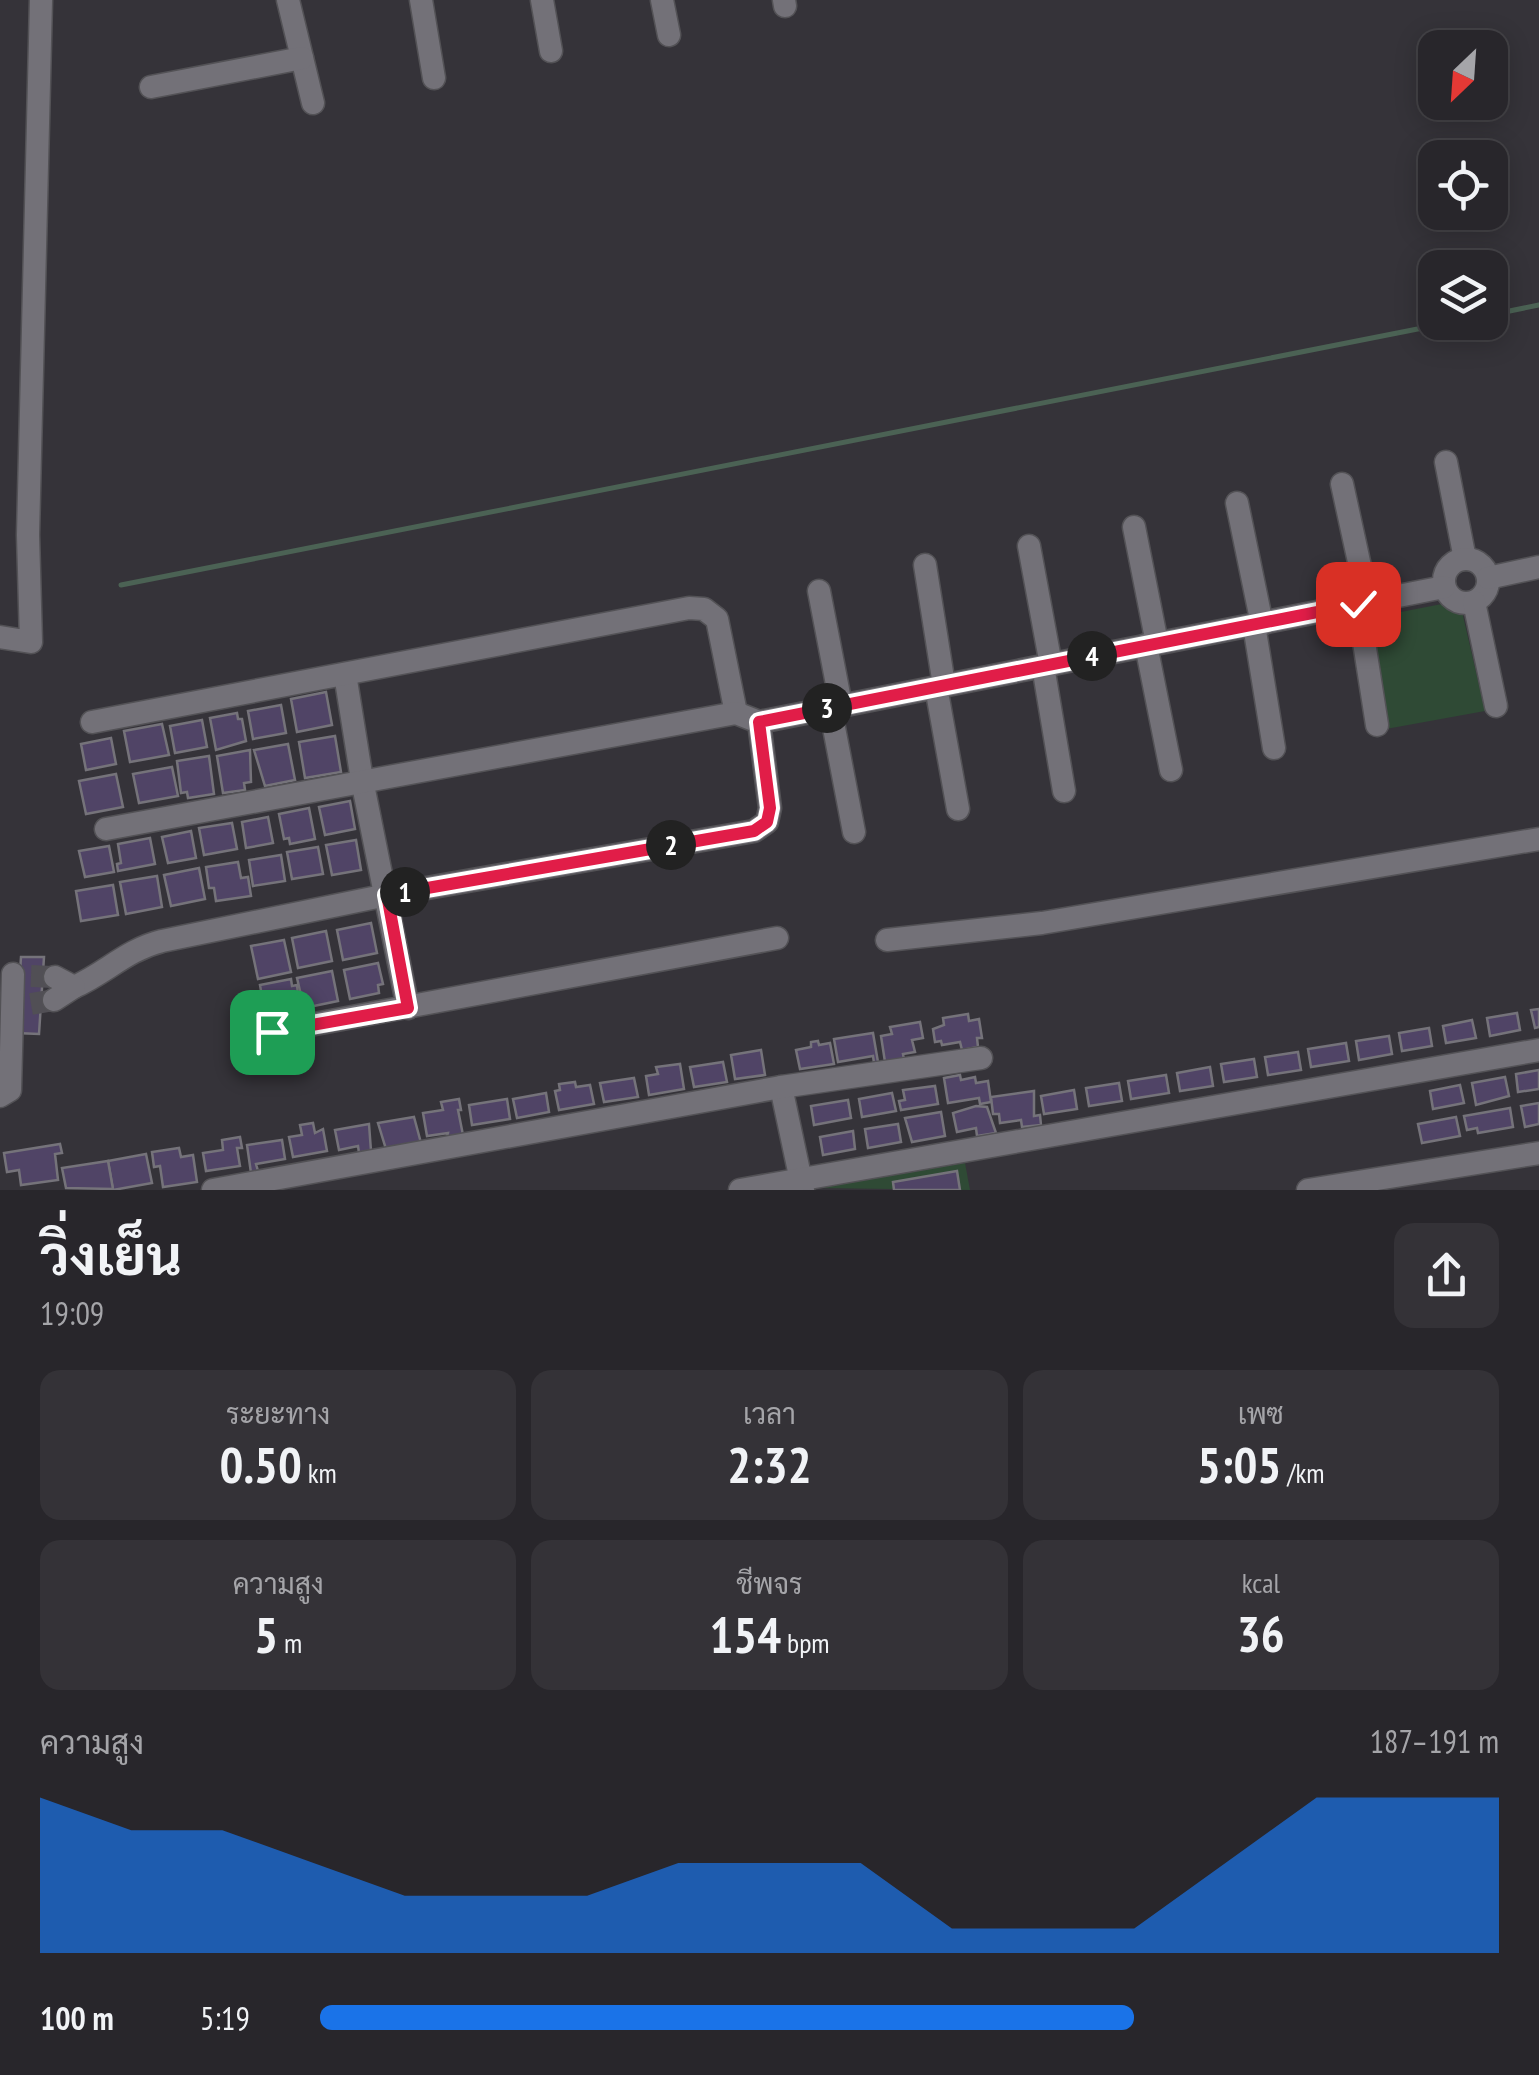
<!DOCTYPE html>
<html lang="th">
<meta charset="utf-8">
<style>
:root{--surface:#28262b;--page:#343237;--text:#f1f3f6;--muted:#a5a5a9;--line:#444347;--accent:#1a73e8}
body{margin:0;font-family:"PT Sans Narrow",Sarabun,sans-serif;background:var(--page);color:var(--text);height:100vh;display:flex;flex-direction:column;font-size:38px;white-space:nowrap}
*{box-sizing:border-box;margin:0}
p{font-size:32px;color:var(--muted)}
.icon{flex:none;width:55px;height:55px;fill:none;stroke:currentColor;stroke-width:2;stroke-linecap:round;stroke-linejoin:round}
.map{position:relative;height:1190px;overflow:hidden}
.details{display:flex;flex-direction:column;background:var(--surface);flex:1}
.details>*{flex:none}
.needle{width:65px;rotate:205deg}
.tools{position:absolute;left:1418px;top:30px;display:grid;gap:20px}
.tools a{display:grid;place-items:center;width:90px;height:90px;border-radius:20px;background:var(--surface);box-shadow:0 5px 25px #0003,0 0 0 2px var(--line);font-size:50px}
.pin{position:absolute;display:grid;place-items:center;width:85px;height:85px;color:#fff;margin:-42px;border-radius:20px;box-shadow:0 5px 15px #0006}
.km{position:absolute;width:50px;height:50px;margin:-25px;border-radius:50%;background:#222;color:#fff;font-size:28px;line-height:50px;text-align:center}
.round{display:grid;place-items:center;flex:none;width:105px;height:105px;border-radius:20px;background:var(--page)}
.summary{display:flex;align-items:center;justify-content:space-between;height:170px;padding:0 40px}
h1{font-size:55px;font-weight:700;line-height:75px}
.figures{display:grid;grid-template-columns:repeat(3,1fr);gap:15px;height:170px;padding:10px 40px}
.figures div{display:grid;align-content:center;border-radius:20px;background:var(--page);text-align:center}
.figures b{font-size:50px;font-weight:700}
.figures small{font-size:28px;font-weight:400}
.figures p{font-size:28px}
.chart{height:280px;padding:20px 40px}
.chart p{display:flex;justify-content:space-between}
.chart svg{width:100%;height:180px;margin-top:10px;fill:var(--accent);opacity:.7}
ul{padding:0 40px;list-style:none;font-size:32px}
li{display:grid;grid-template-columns:160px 120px 1fr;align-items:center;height:75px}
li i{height:25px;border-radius:12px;background:var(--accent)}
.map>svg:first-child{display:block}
</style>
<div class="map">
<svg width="1539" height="1190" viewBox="0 0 1539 1190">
<rect width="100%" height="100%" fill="#353339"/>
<g fill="#2f4a35">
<path d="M1447,603l14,4 24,104 -99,18 -16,-111z"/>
<path d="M965,1163l5,27 -153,-2z"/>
</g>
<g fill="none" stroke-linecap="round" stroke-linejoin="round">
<g stroke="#4b6254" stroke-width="5">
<path d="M1490,315l49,-10"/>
<path d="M121,585l1332,-263"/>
</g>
</g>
<g fill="#504466" stroke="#75737a" stroke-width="2.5">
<path d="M326,692l6,33 -35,7 -6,-33z"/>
<path d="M281,705l5,28 -33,6 -5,-28z"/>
<path d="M237,713l1,6h4l4,22 -30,9 -6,-32z"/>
<path d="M202,720l5,27 -32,6 -5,-27z"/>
<path d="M162,724l7,31 -39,7 -6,-31z"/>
<path d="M335,736l6,36 -36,6 -6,-36z"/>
<path d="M111,738l5,26 -30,6 -5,-26z"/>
<path d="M288,744l7,36 -30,6 -11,-36z"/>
<path d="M250,750l1,32 -7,1 1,7 -22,3 -6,-37z"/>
<path d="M209,756l5,38 -26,4 -1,-6 -6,1 -4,-32z"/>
<path d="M172,767l6,29 -39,7 -6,-29z"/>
<path d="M116,774l7,33 -37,7 -7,-33z"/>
<path d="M350,801l5,28 -30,6 -6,-28z"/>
<path d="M309,808l6,31 -25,5 -1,-6 -5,1 -5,-25z"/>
<path d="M268,817l5,26 -27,5 -4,-26z"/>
<path d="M232,823l5,26 -33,6 -5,-27z"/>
<path d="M191,831l5,27 -28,5 -6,-26z"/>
<path d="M150,838l5,26 -37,7 -1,-7 4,-1 -3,-19z"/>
<path d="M356,840l5,30 -29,5 -6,-30z"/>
<path d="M109,846l5,26 -29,5 -6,-26z"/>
<path d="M318,847l5,27 -31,5 -5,-27z"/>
<path d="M281,855l4,26 -32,5 -4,-26z"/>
<path d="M238,862l3,16 7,-1 3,19 -35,5 -2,-13h-5l-3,-21z"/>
<path d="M199,868l6,31 -34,7 -7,-31z"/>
<path d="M157,876l5,31 -36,7 -6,-32z"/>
<path d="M113,885l5,30 -37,6 -5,-30z"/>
<path d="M371,923l6,30 -34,7 -6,-30z"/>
<path d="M326,931l6,30 -34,7 -6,-30z"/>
<path d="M284,940l7,32 -33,7 -7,-33z"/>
<path d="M21,957h23l-5,77 -23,-1z"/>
<path d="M378,963l5,21 -5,1 1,8 -29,6 -6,-29z"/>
<path d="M332,971l6,30 -34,7 -7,-30z"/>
<path d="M291,979l1,7 5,-1 2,20 -34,9 -5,-29z"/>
<path d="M1539,1009v18l-4,1 -4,-18z"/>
<path d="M1517,1013l3,17 -30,6 -3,-18z"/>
<path d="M968,1014l1,7 10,-2 3,19h-5l1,9 -16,3 -2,-8 -18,3 -1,-4 -6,1 -2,-13 11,-4 -1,-7z"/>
<path d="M1472,1020l4,18 -30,5 -3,-17z"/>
<path d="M920,1022l3,16 -11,2 3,12 -12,2 1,5 -19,3 -4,-26 11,-2 -2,-7z"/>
<path d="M1429,1028l3,18 -30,5 -3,-18z"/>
<path d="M873,1033l5,29 -4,1 -1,-7 -35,6 -4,-23z"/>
<path d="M1389,1036l3,18 -33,6 -3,-19z"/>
<path d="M818,1041l1,4 11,-2 4,21 -34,5 -4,-19 15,-3v-5z"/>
<path d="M1346,1043l3,18 -38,6 -3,-18z"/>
<path d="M761,1050l4,25 -30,4 -4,-24z"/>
<path d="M1298,1052l3,18 -33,5 -3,-18z"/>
<path d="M1254,1059l3,18 -33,5 -3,-18z"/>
<path d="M723,1062l4,20 -33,5 -4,-20z"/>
<path d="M680,1064l4,25 -35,6 -3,-19 12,-2 -2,-7z"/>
<path d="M1210,1067l3,19 -33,5 -3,-18z"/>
<path d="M1539,1070v19l-21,3 -2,-18z"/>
<path d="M960,1075l1,5 14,-3 1,6 12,-2 3,21 -11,2 -1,-6 -31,5 -4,-25z"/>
<path d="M1166,1075l3,18 -38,6 -3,-18z"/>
<path d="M1505,1077l4,19 -33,9 -4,-22z"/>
<path d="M634,1078l4,19 -34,5 -4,-19z"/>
<path d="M575,1082l1,5 14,-2 4,19 -35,6 -4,-19 5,-1 -1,-6z"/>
<path d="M1119,1083l3,18 -33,5 -3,-18z"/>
<path d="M1460,1085l4,18 -31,6 -3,-18z"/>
<path d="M935,1086l3,18 -37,6 -2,-9 6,-1 -2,-10z"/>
<path d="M1074,1090l3,19 -33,5 -3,-18z"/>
<path d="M1034,1091v25l6,-1 1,10 -19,2 -1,-7 -21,3 -1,-9h-6l-2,-17z"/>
<path d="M546,1093l3,19 -32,6 -4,-19z"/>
<path d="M892,1093l4,18 -34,6 -3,-18z"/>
<path d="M459,1099l2,11h-3l5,25 -16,3 1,-5 -21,3 -4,-23 20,-3 -2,-8z"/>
<path d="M507,1099l3,20 -38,6 -3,-20z"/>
<path d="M848,1100l3,18 -37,7 -3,-19z"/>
<path d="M1539,1103v21l-14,3 -4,-21z"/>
<path d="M976,1106l11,1 9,26 -19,3 -1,-8 -19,4 -4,-19z"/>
<path d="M1510,1108l3,19 -35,6 -1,-5 -10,2 -3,-14z"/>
<path d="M941,1112l4,24 -33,6 -7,-24z"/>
<path d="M414,1117l7,26 -35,6 -8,-26z"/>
<path d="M1456,1117l4,19 -38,7 -4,-19z"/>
<path d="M313,1123l2,10 8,-4 4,22 -34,6 -4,-20 13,-2 -2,-10z"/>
<path d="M369,1124l2,27 -12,2 -1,-7 -19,4 -4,-20z"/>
<path d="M898,1124l3,18 -33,6 -3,-19z"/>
<path d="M853,1131l2,18 -32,6 -3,-18z"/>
<path d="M240,1137l2,11h-5l3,18 -34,5 -3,-18 20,-3 -1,-10z"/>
<path d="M282,1140l3,19 -29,5 2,7 -7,2 -4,-28z"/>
<path d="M60,1144l2,9 -7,1 3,26 -37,5 -2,-15 -12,2 -3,-19z"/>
<path d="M179,1148l2,9 12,-2 4,27 -34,5 -3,-21 -6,1 -2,-15z"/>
<path d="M146,1154l6,29 -39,7 -5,-29z"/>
<path d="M108,1161l5,28 -47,-1 -4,-20z"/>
<path d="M957,1171l3,19h-66l-1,-8z"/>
</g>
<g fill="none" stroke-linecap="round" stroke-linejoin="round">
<g stroke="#514f55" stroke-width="22" stroke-dasharray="22 11" stroke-linecap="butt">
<path d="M31,976l24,1"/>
<path d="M31,1004l23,-4"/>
</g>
<defs>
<g id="minor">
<path d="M288,0l25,103"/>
<path d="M421,0l13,78"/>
<path d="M542,0l9,51"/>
<path d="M662,0l7,35"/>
<path d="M784,0l1,6"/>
<path d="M151,87l151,-29"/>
<path d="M1446,462l19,97"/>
<path d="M1342,484l26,119"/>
<path d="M1237,503l25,121"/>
<path d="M1134,527l23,116"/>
<path d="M1029,546l22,119"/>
<circle cx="1466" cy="581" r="22"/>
<path d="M925,565l19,120"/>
<path d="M1488,578l51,-11"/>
<path d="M819,591l22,114"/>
<path d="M1474,602l22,104"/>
<path d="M1358,604l19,121"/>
<path d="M1254,625l20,123"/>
<path d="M0,637l31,5 -3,-107 13,-535"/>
<path d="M1146,645l25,125"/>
<path d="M1043,666l21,125"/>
<path d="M345,674l17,106 46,228"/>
<path d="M936,687l22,122"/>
<path d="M830,707l24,125"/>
<path d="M92,722l597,-114 15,1 13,10 19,94"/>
<path d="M106,829l630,-116 23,9 685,-135"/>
<path d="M887,940l155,-17 497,-84"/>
<path d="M74,987c32,-14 52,-37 88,-46l225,-46 367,-64 13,-9 3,-14 -11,-86"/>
<path d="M54,1000l20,-13 -19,-10"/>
<path d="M272,1032l505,-94"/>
<path d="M781,1087l22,103"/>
<path d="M0,1096l10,-6 3,-116"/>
<path d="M213,1190l568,-103 200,-29"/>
<path d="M740,1190l799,-140"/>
<path d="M1308,1190l231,-37"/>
</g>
</defs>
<use href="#minor" stroke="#535256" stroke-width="25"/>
<use href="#minor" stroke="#737178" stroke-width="22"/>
</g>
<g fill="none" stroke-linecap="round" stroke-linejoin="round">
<defs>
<path id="route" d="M272,1032l136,-24 -21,-113 367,-64 13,-9 3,-14 -11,-86 599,-118"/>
</defs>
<use href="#route" stroke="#fff" stroke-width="20"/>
<use href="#route" stroke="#e11d48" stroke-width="12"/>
</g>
</svg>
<div class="tools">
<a><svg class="needle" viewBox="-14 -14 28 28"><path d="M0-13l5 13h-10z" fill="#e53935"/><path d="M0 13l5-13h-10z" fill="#a5a5a9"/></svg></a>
<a><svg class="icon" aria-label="locate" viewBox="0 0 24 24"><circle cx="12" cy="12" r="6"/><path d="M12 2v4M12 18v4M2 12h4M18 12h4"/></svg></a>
<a><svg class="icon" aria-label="layers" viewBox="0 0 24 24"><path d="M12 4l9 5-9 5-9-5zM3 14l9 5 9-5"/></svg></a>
</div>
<div class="pin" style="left:272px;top:1032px;background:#1e9e55"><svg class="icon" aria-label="arrive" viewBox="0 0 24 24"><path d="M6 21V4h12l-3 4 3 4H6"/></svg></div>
<div class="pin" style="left:1358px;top:604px;background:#d93025"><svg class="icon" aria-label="check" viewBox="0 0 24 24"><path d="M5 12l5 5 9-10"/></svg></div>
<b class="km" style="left:405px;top:892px">1</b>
<b class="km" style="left:671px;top:845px">2</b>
<b class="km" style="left:827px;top:708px">3</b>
<b class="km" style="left:1092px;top:656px">4</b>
</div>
<section class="details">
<div class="summary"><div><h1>วิ่งเย็น</h1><p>19:09</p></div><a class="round"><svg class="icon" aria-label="share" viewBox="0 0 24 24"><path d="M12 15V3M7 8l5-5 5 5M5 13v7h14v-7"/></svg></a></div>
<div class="figures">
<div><p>ระยะทาง</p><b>0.50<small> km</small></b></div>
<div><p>เวลา</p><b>2:32</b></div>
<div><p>เพซ</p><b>5:05<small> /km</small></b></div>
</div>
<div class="figures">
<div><p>ความสูง</p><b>5<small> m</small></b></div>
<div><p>ชีพจร</p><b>154<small> bpm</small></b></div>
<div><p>kcal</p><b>36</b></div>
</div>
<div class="chart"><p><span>ความสูง</span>187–191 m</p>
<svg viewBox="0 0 160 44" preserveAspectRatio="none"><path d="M0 44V6L10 14L20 14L30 22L40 30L50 30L60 30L70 22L80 22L90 22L100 38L110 38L120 38L130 22L140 6L150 6L160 6V44z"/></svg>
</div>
<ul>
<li><b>100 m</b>5:19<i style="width:69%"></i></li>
</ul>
</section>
